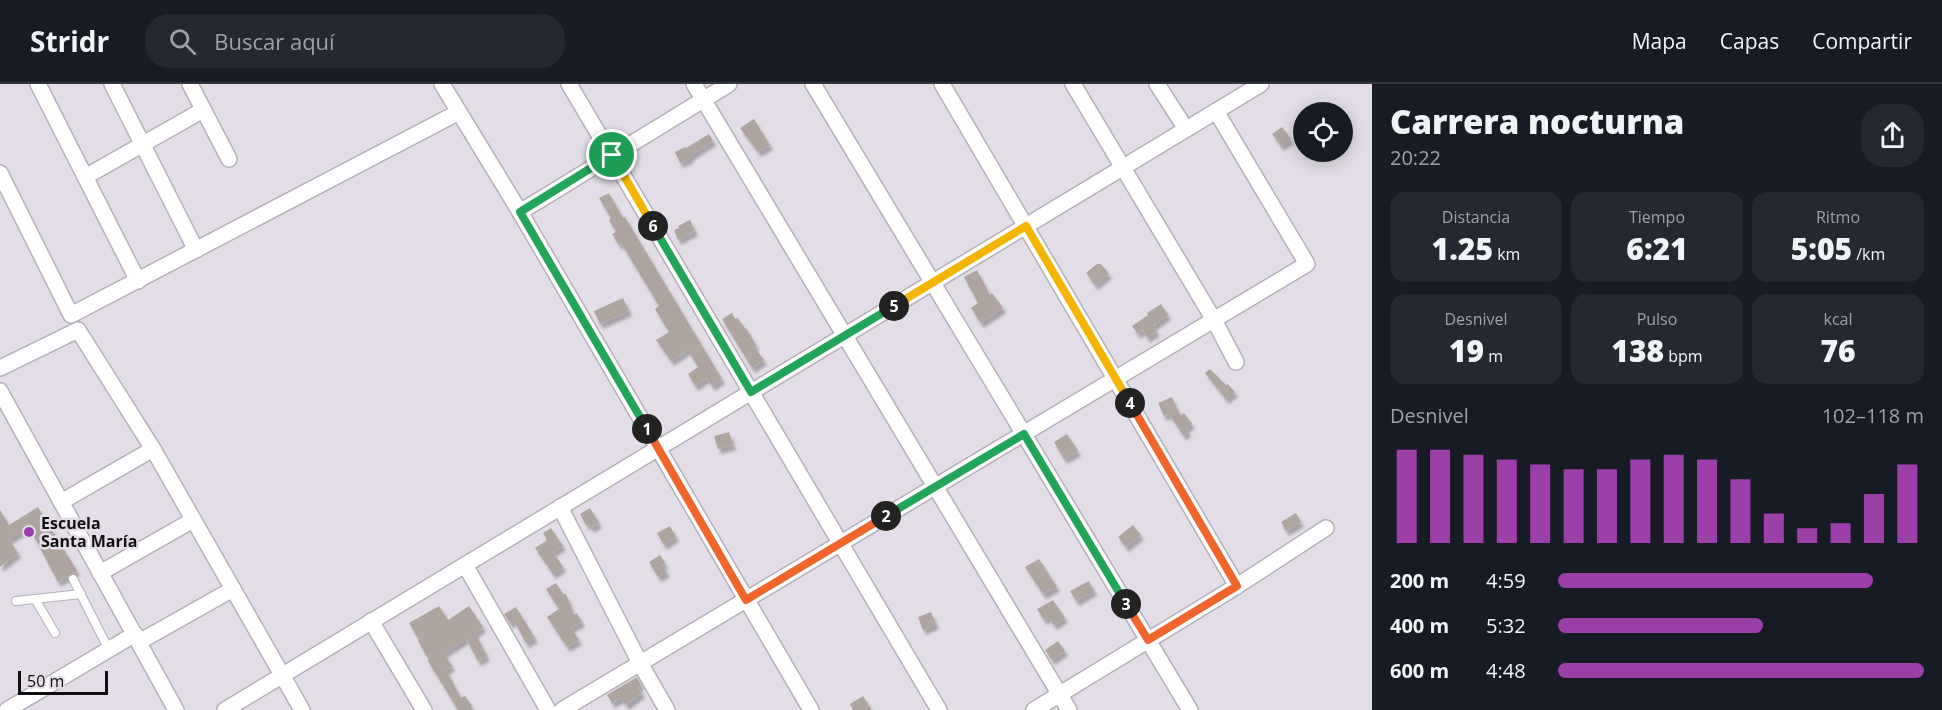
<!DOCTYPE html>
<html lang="es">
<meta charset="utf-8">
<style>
:root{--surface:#171b24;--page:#242831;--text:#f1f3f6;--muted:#9ea1a6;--line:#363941;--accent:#9c3fa9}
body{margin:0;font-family:"Open Sans",sans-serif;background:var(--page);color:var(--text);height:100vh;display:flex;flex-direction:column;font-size:22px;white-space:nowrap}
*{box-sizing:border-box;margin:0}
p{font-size:20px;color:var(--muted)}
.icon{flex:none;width:33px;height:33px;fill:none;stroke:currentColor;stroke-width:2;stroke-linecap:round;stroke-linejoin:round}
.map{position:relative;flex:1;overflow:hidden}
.panel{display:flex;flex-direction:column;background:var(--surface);width:570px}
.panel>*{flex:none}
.buttons{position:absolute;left:1293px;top:18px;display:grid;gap:12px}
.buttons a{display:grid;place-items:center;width:60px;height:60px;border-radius:50%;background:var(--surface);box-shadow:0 3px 15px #0003;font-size:30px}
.scale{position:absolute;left:18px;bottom:15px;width:90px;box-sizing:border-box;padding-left:6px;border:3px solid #100e11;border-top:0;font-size:16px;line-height:21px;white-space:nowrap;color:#100e11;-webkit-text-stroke:4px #e2dde6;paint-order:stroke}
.pin{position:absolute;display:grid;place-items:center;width:51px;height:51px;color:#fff;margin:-26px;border:3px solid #fff;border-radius:50%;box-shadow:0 2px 6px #0007}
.km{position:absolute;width:30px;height:30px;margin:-15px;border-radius:50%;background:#222;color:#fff;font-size:16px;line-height:30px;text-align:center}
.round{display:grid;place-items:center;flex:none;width:63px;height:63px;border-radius:24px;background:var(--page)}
.overview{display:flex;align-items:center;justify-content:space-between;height:102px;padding:0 18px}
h1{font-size:33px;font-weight:800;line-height:45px}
.metrics{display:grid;grid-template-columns:repeat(3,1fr);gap:9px;height:102px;padding:6px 18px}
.metrics div{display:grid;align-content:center;border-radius:15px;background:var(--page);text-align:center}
.metrics b{font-size:30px;font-weight:800}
.metrics small{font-size:16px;font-weight:400}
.metrics p{font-size:16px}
.chart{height:168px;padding:12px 18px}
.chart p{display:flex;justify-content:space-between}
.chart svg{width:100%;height:108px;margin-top:6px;stroke:var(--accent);stroke-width:6}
ul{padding:0 18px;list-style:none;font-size:20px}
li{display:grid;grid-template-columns:96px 72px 1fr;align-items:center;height:45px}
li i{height:15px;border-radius:8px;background:var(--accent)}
header{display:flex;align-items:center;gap:36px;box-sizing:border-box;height:84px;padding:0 30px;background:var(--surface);border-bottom:2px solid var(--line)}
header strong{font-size:28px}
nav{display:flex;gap:33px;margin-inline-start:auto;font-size:21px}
.search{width:420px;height:54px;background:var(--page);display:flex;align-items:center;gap:15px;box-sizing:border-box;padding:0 21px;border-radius:24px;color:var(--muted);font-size:22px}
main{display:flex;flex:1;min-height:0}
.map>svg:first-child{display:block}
</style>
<header>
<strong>Stridr</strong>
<div class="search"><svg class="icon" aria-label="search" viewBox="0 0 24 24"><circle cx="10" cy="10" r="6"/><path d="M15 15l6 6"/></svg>Buscar aquí</div>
<nav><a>Mapa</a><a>Capas</a><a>Compartir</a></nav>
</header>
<main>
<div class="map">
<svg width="1372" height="626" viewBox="0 0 1372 626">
<defs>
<filter id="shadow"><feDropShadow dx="3" dy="5" stdDeviation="1.5" flood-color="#0004"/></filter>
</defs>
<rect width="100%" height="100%" fill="#e2dde6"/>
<g fill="#afa5a0" filter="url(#shadow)">
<path d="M754,35l16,26 -12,7 -18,-24z"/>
<path d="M1282,43l9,12 -10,7 -9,-12z"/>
<path d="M709,50l4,7 -23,15 1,2 -11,5 -5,-11 10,-5 1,1z"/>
<path d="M609,109l14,25 2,-1 97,162 -10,7 -5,-8 -12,8 -7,-12 10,-7 -10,-17 -17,11 -15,-21 13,-8 -14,-23 4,-3 -38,-63 -2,2 -7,-11 4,-2 -7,-12 2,-2 -12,-20z"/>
<path d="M690,136l5,11 -17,9 -4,-10 5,-2 -1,-2z"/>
<path d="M1097,180h4l8,10 -14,11 -9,-12z"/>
<path d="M977,186l13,25 2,-2 11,15 -22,15 -10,-15 7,-5 -14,-26z"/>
<path d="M623,214l6,13 -29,13 -6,-13z"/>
<path d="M1161,220l7,11 -15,11 4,5 -10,7 -4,-8 -5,4 -6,-8 16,-11 -1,-2z"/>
<path d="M732,229l3,6 3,-1 7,11 1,-1 10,17 -2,2 10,13 -12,8 -30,-49z"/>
<path d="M1210,285l16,16 2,-1 7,8 -9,7 -21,-26z"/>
<path d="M1172,313l8,18 4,-2 8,11 -6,3 2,5 -5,3 -14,-21 -5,2 -6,-13z"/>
<path d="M729,348l4,13 -15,4 -4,-13z"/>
<path d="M1067,350l11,17 -14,8 -10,-17z"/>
<path d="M38,423l39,64 -19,11 -29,-55 -20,12 9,14 -18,14v-57l9,15z"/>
<path d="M590,424l9,15 -8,5 -2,-4 -3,1 -6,-11z"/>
<path d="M1296,429l5,9 -15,9 -5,-9z"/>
<path d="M1133,441l8,10 -15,12 -8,-10z"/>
<path d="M670,442l6,11 -12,8 -7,-12z"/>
<path d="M551,444l12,18 -10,6 10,15 -10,7 -18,-26 12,-8 -4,-7z"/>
<path d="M660,471l5,8 -3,2 5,7 -9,5 -9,-15z"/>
<path d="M1039,475l18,28 -14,7 -18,-27z"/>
<path d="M1089,497l5,10 -18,10 -6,-10z"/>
<path d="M556,499l7,11h3l8,21 3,-2 5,9 -11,6 8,12 -12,7 -20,-30 12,-8 -13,-20z"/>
<path d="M1053,516l12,18 -11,7 -6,-8 -4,3 -7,-11z"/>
<path d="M439,522l9,14 21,-14 14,21 -8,6 12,23 -9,5 -12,-22 -22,14 8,13 -6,4 15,28 4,-2 7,10 -4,4h-10l-30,-49 1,-1 -11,-19 1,-1 -10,-17z"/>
<path d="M516,523l19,31 -9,5 -12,-22 -4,2 -6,-9z"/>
<path d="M931,528l5,12 -13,6 -5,-13z"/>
<path d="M1058,557l7,10 -13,9 -7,-10z"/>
<path d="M637,593l4,8 -3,2 4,6 -16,12 -5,-7 -9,5 -5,-8z"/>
<path d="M863,612l9,14h-19l-3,-6z"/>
</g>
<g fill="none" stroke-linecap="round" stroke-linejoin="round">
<defs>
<g id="lane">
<path d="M73,495l36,71"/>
<path d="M35,515l20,34"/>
<path d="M16,517l65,-7"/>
</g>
<g id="street">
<path d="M38,0l100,197"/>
<path d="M112,0l84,166"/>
<path d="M190,0l39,75"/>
<path d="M442,0l78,128 291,498"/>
<path d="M569,0l370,626"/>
<path d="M694,0l375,626"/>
<path d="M813,0l377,626"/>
<path d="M942,0l295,502"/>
<path d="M1073,0l141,236 22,42"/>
<path d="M1157,0l29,45"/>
<path d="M0,89l71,142 388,-203"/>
<path d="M85,93l118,-67"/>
<path d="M520,128l209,-128"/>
<path d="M0,284l78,-38 75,119 149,261"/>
<path d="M0,307l176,319"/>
<path d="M61,418l92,-53"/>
<path d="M560,423l80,156 27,47"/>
<path d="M465,481l83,145"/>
<path d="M100,489l93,-53"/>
<path d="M371,537l53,89"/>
<path d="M139,558l94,-53"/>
<path d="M7,626l128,-76"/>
<path d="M225,626l1036,-626"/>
<path d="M562,626l745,-446 -91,-153"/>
<path d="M1034,626l203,-124 89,-58"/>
</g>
</defs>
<use href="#lane" stroke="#b4afb7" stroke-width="10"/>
<use href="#street" stroke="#b4afb7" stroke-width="18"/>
<use href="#lane" stroke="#fff" stroke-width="8"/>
<use href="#street" stroke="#fff" stroke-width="15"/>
</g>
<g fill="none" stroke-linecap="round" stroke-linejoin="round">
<defs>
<path id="split-1" d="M612,71l-92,57 127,217"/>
<path id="split-2" d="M647,345l99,171 140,-84"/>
<path id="split-3" d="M886,432l138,-82 102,170"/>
<path id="split-4" d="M1126,520l22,36 89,-54 -107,-183"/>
<path id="split-5" d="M894,222l132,-80 104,177"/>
<path id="split-6" d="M653,142l98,166 143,-86"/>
<path id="split-7" d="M612,71l41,71"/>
</defs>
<use href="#split-1" stroke="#fff" stroke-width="12"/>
<use href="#split-2" stroke="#fff" stroke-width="12"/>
<use href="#split-3" stroke="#fff" stroke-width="12"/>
<use href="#split-4" stroke="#fff" stroke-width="12"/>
<use href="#split-5" stroke="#fff" stroke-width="12"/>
<use href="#split-6" stroke="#fff" stroke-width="12"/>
<use href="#split-7" stroke="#fff" stroke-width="12"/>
<use href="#split-1" stroke="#22a559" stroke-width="8"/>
<use href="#split-2" stroke="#f0652b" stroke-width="8"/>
<use href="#split-3" stroke="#22a559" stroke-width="8"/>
<use href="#split-4" stroke="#f0652b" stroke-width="8"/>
<use href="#split-5" stroke="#f5b400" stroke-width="8"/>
<use href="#split-6" stroke="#22a559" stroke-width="8"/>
<use href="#split-7" stroke="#f5b400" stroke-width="8"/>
</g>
<circle fill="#9c3fa9" stroke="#e2dde6" stroke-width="2" cx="29" cy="448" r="6"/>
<g text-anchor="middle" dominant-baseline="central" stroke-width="5" stroke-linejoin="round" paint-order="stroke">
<g font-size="16" font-weight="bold" fill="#100e11" stroke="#e2dde6" text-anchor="start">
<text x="41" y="439">Escuela<tspan x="41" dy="18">Santa María</tspan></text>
</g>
</g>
</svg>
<div class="buttons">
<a><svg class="icon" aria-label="locate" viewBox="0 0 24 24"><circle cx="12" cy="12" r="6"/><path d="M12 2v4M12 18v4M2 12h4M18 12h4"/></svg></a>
</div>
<div class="scale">50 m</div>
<div class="pin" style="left:612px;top:71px;background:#1e9e55"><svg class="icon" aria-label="arrive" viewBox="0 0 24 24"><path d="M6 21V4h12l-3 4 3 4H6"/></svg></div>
<b class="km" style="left:647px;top:345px">1</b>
<b class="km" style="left:886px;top:432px">2</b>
<b class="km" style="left:1126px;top:520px">3</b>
<b class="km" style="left:1130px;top:319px">4</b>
<b class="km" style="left:894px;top:222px">5</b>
<b class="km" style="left:653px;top:142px">6</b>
</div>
<section class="panel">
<div class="overview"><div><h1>Carrera nocturna</h1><p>20:22</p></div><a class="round"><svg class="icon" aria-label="share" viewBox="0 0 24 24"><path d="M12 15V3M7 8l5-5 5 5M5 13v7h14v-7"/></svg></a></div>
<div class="metrics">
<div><p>Distancia</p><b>1.25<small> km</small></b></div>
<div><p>Tiempo</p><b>6:21</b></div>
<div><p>Ritmo</p><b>5:05<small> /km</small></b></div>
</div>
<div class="metrics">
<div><p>Desnivel</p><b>19<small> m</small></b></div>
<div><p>Pulso</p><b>138<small> bpm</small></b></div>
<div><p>kcal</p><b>76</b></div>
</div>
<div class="chart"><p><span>Desnivel</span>102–118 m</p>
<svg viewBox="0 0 160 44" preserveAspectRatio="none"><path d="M5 44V6M15 44V6M25 44V8M35 44V10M45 44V12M55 44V14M65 44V14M75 44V10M85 44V8M95 44V10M105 44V18M115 44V32M125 44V38M135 44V36M145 44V24M155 44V12"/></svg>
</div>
<ul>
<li><b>200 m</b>4:59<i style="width:86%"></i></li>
<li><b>400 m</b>5:32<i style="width:56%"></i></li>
<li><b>600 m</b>4:48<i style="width:100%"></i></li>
</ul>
</section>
</main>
